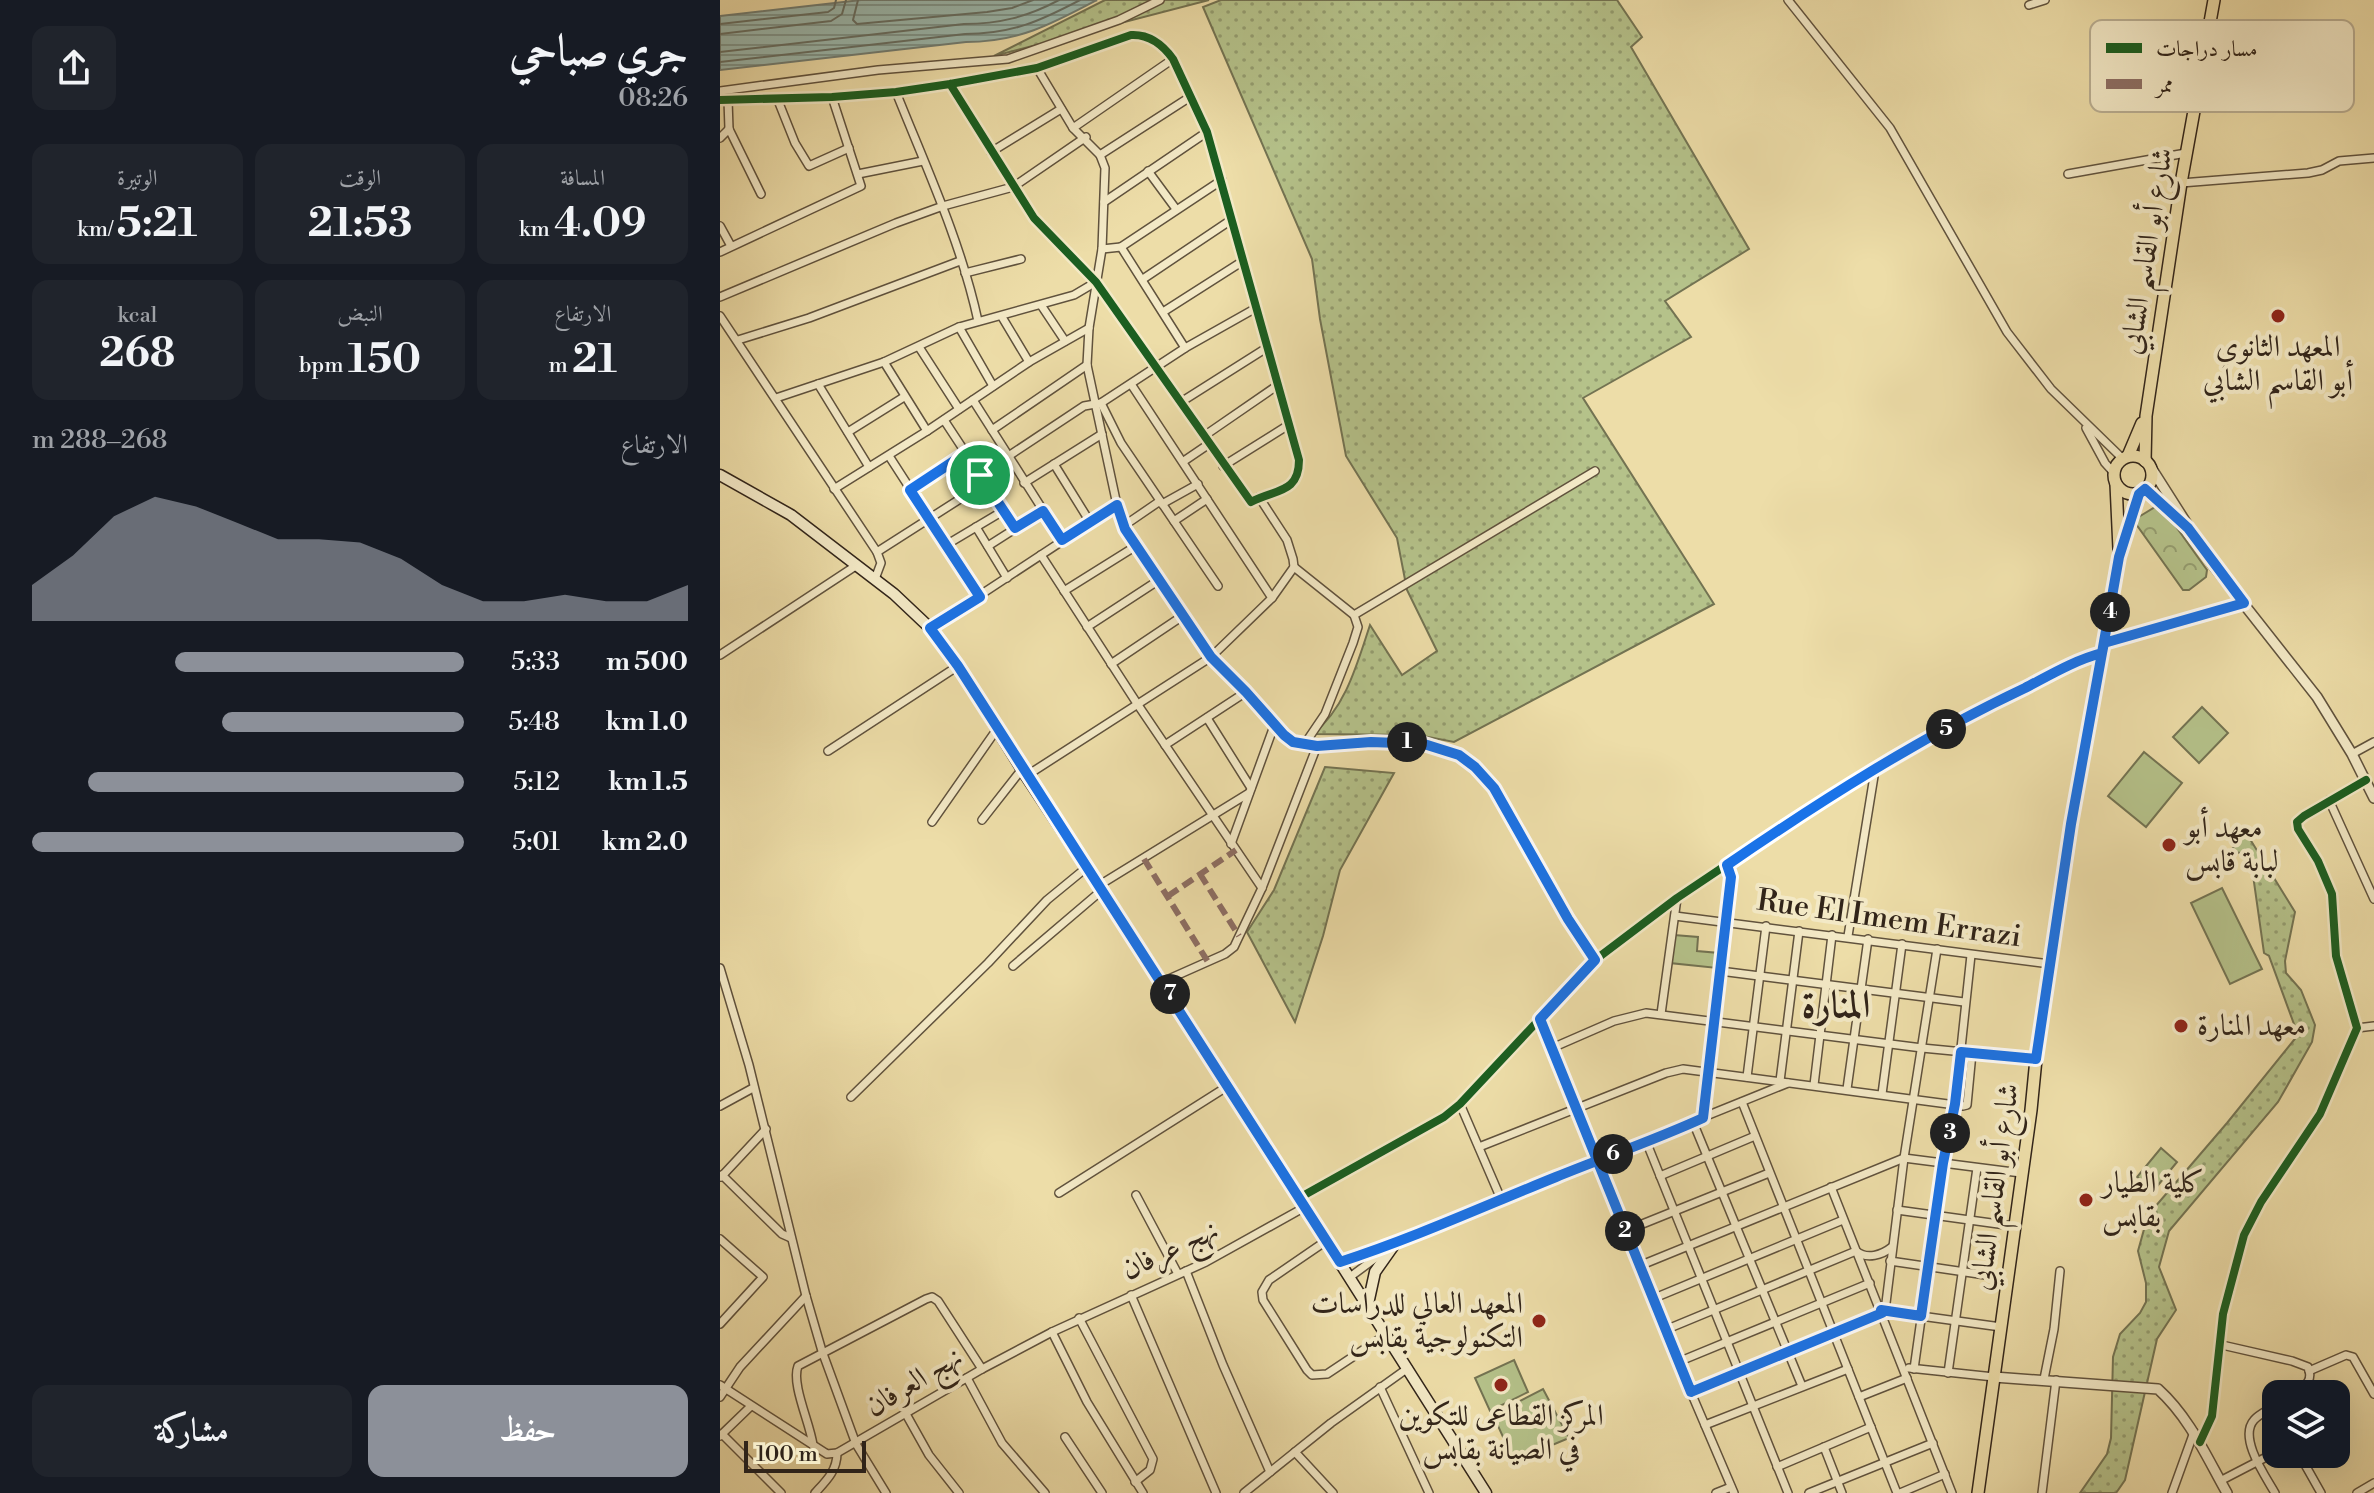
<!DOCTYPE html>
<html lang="ar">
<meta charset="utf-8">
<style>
:root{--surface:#171b24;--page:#20242c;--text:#f1f3f6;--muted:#9ea1a6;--accent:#8c9099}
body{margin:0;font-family:"Libre Bodoni",Amiri,serif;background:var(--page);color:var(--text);direction:rtl;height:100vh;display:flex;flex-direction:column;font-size:30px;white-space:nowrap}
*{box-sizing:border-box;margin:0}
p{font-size:26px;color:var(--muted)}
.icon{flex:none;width:44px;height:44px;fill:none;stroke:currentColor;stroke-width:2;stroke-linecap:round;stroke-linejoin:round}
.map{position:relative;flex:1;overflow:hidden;direction:ltr}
.panel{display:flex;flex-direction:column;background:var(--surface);width:720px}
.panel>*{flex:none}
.buttons{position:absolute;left:1542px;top:1380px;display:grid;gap:16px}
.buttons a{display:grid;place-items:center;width:88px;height:88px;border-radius:16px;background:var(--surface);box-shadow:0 8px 32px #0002;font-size:40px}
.scale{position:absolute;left:24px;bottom:20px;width:122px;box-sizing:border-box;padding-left:8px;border:4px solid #312419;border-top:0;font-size:22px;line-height:28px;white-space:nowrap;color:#312419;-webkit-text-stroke:6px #f3e9c6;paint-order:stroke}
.pin{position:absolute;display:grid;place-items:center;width:68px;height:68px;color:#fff;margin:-34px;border:4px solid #fff;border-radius:50%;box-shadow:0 2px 8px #0007}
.km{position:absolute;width:40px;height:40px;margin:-20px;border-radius:50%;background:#222;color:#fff;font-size:22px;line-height:40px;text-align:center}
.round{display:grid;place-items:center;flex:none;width:84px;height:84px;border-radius:16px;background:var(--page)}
.summary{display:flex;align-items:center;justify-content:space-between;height:136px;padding:0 32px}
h1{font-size:44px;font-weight:700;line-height:60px}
.metrics{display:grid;grid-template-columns:repeat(3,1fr);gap:12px;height:136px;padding:8px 32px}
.metrics div{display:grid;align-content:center;border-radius:16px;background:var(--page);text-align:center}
.metrics b{font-size:40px;font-weight:700}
.metrics small{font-size:22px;font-weight:400}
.metrics p{font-size:22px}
.chart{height:224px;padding:16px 32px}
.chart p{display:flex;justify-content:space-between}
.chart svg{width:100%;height:144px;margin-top:8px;fill:var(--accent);opacity:.7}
.cta{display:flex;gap:16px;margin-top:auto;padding:16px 32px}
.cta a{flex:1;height:92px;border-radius:16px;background:var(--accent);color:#fff;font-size:32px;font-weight:700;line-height:92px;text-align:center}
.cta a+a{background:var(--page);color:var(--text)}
ul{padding:0 32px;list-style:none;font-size:26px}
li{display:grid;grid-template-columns:128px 96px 1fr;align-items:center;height:60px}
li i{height:20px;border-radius:10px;background:var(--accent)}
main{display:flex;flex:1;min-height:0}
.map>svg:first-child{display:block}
</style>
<main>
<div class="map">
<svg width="1654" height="1493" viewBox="0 0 1654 1493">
<defs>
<pattern id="grass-dots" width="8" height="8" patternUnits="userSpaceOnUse" patternTransform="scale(2)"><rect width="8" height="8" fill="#b5c28a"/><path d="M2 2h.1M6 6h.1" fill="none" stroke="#949d70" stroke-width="1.8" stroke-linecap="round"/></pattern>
<pattern id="park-crowns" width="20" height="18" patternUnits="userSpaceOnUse" patternTransform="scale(2)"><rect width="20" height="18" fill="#b5c28a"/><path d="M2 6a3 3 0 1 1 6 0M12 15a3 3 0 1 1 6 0" fill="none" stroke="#949d70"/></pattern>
<pattern id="water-rules" width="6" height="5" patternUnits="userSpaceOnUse" patternTransform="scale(2)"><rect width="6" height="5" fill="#9bbab0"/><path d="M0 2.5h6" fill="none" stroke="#7f978e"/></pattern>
</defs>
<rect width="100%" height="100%" fill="#eddda8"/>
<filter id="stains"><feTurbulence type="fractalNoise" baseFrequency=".0025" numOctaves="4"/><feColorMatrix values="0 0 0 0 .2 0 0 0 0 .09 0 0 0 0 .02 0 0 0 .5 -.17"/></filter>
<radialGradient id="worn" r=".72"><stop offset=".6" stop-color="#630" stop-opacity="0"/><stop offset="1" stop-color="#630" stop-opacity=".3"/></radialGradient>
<g fill="url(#grass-dots)" stroke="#737352" stroke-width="2">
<path d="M385,0h104l-215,56z"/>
<path d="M501,0h396l25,37 -11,10 118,202 -84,52 26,36 -108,61 131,206 -260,138 -36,-7 -105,-1c33,-27 44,-70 57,-109l32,50 35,-24 -30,-61 -10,-52 -51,-82 -26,-137 -8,-60 -109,-252z"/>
<path d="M605,767l69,6 -54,97 -17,66 -28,86 -48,-90 27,-42z"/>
<path d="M1525,831l50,81 -10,49 1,12 15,17 14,35 -3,17 -34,60 -109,129 -10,36 17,43 -19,29 -32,141 -9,13h-36l27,-39 4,-16 2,-81 7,-23 20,-21 6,-11v-19l-8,-32 10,-36 79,-92 71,-88 -29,-79 -5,-3 -11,-78 -11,-22 -12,-1z"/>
</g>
<path fill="url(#park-crowns)" stroke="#737352" stroke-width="2" d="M1435,507h7l45,63 -1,7 -17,13h-6l-47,-66 1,-6z"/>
<g fill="#b5c28a" stroke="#737352" stroke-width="2">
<path d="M1482,707l26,26 -29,30 -26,-26z"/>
<path d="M1424,752l38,31 -36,44 -38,-31z"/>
<path d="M1502,888l40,81 -32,15 -39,-81z"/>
<path d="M954,935l24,2 -1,14 22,2 -2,15 -47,-5z"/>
<path d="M1441,1148l16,14 -23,28 -17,-13z"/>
<path d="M794,1360l14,32 -38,19 -15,-33z"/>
<path d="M823,1389l26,49 -55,23 -21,-46z"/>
</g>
<path fill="url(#water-rules)" stroke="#717e74" stroke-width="2" d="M141,0h236c-45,24 -78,42 -131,42l-246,28v-54z"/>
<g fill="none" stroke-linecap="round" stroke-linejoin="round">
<g stroke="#666f64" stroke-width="2">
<path d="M138,0l-5,20 4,4 130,-12 25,-4 21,-8"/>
<path d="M0,24l108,-12 6,-4 2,-8"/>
<path d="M0,34l111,-13 11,-7 4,-14"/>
<path d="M0,52l244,-28c35,0 63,-7 95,-24"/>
<path d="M0,62l245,-28c47,0 75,-13 115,-34"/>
</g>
<defs>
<g id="minor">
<path d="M1068,0l102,128 117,204 44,57 72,70"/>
<path d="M1309,5l16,-5"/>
<path d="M317,68l36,60 27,27 5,13 -3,81 -13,79 -2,37 30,140 8,24 86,128 35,35 28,34 19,16 24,4 54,-4 53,2 35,11 16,12 19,21 74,131 27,41"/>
<path d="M0,91l158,-21 130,-11 111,-39 41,-20"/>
<path d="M176,92c30,75 65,150 82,229"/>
<path d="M57,98l18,45 14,23 40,-18"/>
<path d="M0,100l112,-3 64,-5 54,-8 87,-16 94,-33c18,-1 32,10 42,24l34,73 92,328c0,34 -24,29 -48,42l-155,-220 -62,-64 -84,-134"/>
<path d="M8,100l1,29 32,65"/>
<path d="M353,128l100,-69"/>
<path d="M0,138l9,-9"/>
<path d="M271,152l70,-43"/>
<path d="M380,155l90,-58"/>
<path d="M428,171l28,38"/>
<path d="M138,174l65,-13"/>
<path d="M1348,174l118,-21"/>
<path d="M1461,183l127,-10 14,-3 17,-9 35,-3"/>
<path d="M384,202l103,-70"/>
<path d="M0,226l11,20"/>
<path d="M401,247l101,-67"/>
<path d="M382,249l19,-2 64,101"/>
<path d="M0,252l141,-66 -29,-89"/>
<path d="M245,273l56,-14"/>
<path d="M423,279l88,-59"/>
<path d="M0,297l176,-74 47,-17 70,-19 73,-50"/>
<path d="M321,305l24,36"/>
<path d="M443,312l80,-51"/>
<path d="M0,316l157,236 4,11 -6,16"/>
<path d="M282,317l27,45"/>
<path d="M239,327l34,59"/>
<path d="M18,340l71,-22 151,-57"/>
<path d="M199,347l40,62"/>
<path d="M164,362l43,69"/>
<path d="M98,384l51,83"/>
<path d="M411,384l141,214"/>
<path d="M56,398l108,-36 75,-35 115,-32 22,-13"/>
<path d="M253,400l89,140"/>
<path d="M461,402l87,-55"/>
<path d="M381,403l20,40 97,143"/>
<path d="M224,420l71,108"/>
<path d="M1366,428l19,35 9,10"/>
<path d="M272,430l95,-65"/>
<path d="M128,432l56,-35"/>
<path d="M484,436l74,-51"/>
<path d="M169,456l91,141"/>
<path d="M464,461l25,-17"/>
<path d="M334,464l36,58"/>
<path d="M503,466l67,-42"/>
<path d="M260,475l104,-69 17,-3 84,-55 71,-40"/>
<path d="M304,483l78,-49"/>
<path d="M114,489l93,-58 102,-69 60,-34"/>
<path d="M190,490l56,-37"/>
<path d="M442,504l36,-20"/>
<path d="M454,521l33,-22"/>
<path d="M405,525l35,-24"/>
<path d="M256,527l31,51"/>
<path d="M226,545l57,-34"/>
<path d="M268,546l55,-35"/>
<path d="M157,552l108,-69"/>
<path d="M321,555l97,150 124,183"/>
<path d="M574,567l60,48 241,-144"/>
<path d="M344,591l72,-45"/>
<path d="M367,627l72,-47"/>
<path d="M210,628l187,-123"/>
<path d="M0,655l137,-90"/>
<path d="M391,664l73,-49"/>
<path d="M487,718l44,70"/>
<path d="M445,745l81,-53"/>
<path d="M584,745l21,-31 28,-71 5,-16 -4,-12"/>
<path d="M108,751l130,-85"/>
<path d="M1632,754l22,-12"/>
<path d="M306,776l185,-119 61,-59 22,-31 -1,-8 -6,-19 -28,-43"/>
<path d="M1609,800l45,99"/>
<path d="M262,820l40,-51"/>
<path d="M212,822l65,-93"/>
<path d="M511,844l43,-118"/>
<path d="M378,886l151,-93"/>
<path d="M955,916l375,48"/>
<path d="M1128,936l27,-166"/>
<path d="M293,966l88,-75"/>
<path d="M0,968l29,97 57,231 16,55 34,93 30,49"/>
<path d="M1000,971l244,31"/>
<path d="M442,982l63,-28 9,-7 28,-59 55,-142"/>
<path d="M941,1014l16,-116"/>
<path d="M820,1019l138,343 56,131"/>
<path d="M1637,1028l17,-2"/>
<path d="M832,1048l62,-27 32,-8 276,35 114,11"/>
<path d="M1027,1077l19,-151"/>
<path d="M1060,1081l19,-150"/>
<path d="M1094,1085l18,-150"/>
<path d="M1127,1089l21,-150"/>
<path d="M1162,1094l20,-150"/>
<path d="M131,1097l137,-134 59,-63 39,-32"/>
<path d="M1022,1102l155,391"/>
<path d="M740,1104l41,95"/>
<path d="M0,1106l33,-18"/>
<path d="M983,1118l28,-241 -4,-12"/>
<path d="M973,1122l109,264"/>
<path d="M926,1141l142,352"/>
<path d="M759,1147l187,-74 17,-4 280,37 4,-1 5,-52"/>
<path d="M2,1175l60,59 9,4"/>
<path d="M940,1176l95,-40"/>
<path d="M1,1177l45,-48"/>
<path d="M1111,1187l121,306"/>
<path d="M339,1193l169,-107"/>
<path d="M416,1195l42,79"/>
<path d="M579,1198l145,-81 16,-13 135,-144 82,-62 134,-90 178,-103 96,-47 17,-5"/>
<path d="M1177,1210l116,16"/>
<path d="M905,1231l144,-58"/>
<path d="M0,1239l43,38 -43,47"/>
<path d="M606,1241l-57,39 -7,12 1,8 44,70 5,5 15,-1 60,-40"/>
<path d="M1170,1261l116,17"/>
<path d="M620,1262l54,-17 67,-30 327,-132"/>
<path d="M919,1266l265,-108 117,15"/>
<path d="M466,1271l37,94 47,107"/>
<path d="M630,1277l39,-29"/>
<path d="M411,1295l85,198"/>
<path d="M932,1299l191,-79"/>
<path d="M1164,1311l117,16"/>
<path d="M1165,1311l19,-153 33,-209"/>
<path d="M359,1318l74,141 -3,11 -15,12"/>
<path d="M945,1330l191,-79c11,9 26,4 36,-4"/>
<path d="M332,1332l35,70 56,91"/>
<path d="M1502,1345l70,16 16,6c6,15 -4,19 -15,27"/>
<path d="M958,1362l192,-79"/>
<path d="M1189,1368l85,9"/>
<path d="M1194,1369l29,-206 12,-59 16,-149"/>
<path d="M1589,1371l37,-16 7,2 21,37"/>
<path d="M1228,1373l29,-205"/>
<path d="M247,1378l35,65 43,50"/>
<path d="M1324,1379l10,-50 6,-58"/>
<path d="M0,1385l107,69 10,-1 145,-84 70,-37 154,-70 99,-55"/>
<path d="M660,1387l49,106"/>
<path d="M971,1392l191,-79"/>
<path d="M0,1397l20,-30 66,-71"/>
<path d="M1139,1397l48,-19"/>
<path d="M186,1414l23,41 30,38"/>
<path d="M985,1425l143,-56"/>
<path d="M2,1434l59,59"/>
<path d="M0,1436l30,-29"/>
<path d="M345,1437l37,56"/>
<path d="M1480,1442l12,-26 11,-102 21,-79 17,-33 59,-88 37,-86 -21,-72 -4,-62 -14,-33 -20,-32 -1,-7 7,-6 62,-36"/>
<path d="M93,1445c-3,-22 -22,-61 -15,-79l128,-67 6,-2 6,4 44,68"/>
<path d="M1104,1447l18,46"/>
<path d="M575,1452l38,41"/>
<path d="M1579,1454l22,39"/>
<path d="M1057,1467l94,-40"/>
<path d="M1500,1481l56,-29"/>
<path d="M95,1493c11,-12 22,-22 22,-40"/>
<path d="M524,1493l87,-70 77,-55"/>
<path d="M996,1493l15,-6"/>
<path d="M1089,1493l124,-50"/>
<path d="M1180,1493l45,-19"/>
<path d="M1322,1493l14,-113"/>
<path d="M1452,1493l22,-61"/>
<path d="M1555,1493c-9,-16 -37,-55 -21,-73 5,-6 15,-10 22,-15"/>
<path d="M1637,1493l17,-10"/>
</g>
<g id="tertiary">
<path d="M1430,466l63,99 104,132 35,57 22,44"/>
<path d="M1425,489l37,34"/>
<path d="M1384,643l140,-40"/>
<path d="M1274,1377l164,12c32,29 48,67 69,104"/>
</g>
<g id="secondary">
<path d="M0,475l71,40 103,79 36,34 28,38 68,110 136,206 324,511"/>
<path d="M648,1304l7,-32 19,-27"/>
</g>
<g id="primary">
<path d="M1408,456l14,-33"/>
<circle cx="1413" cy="475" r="19"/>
<path d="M1425,461l1,-45 35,-233 33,-183"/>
<path d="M1396,484l3,65"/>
<path d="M1258,1493l53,-383 5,-51 35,-235 48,-267 20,-63"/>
</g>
</defs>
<use href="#minor" stroke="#60523d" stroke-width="10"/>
<use href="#tertiary" stroke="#60523d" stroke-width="12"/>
<use href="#secondary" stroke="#312419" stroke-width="13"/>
<use href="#primary" stroke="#312419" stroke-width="14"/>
<use href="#minor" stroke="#f3e9c6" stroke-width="7"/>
<use href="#tertiary" stroke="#f3e9c6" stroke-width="9"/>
<use href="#secondary" stroke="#f3e9c6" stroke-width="10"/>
<use href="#primary" stroke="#eddda8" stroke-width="11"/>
<g stroke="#8d6e63" stroke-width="6" stroke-dasharray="12 6" stroke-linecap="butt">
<path d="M424,859l64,103"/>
<path d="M480,874l39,62"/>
<path d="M448,896l68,-46"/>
</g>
<defs>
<g id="cycleway">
<path d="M0,100l112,-3 64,-5 54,-8 87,-16 94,-33c18,-1 32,10 42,24l34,73 92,328c0,34 -24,29 -48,42l-155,-220 -62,-64 -84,-134"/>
<path d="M579,1198l145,-81 16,-13 135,-144 82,-62 134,-90 178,-103 96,-47 17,-5"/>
<path d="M1480,1442l12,-26 11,-102 21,-79 17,-33 59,-88 37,-86 -21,-72 -4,-62 -14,-33 -20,-32 -1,-7 7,-6 62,-36"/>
</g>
</defs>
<use href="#cycleway" stroke="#f3e9c6" stroke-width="13"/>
<use href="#cycleway" stroke="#1b5e20" stroke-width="8"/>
</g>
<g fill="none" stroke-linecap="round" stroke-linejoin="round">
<defs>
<path id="route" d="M260,475l35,53 28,-17 19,29 55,-35 8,24 86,128 35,35 38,43 9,7 24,4 54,-4 53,2 35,11 16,12 19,21 74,131 27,41 -55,59 151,373 191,-79 -1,-3 40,6 22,-153 12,-59 6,-52 75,7 35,-235 31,-171 17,-96 20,-63 6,-5 43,39 56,75 -140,40 -2,10c-27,7 -52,22 -77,35 -104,49 -203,112 -298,177l4,12 -28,241c-48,22 -98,39 -147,59 -72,29 -142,61 -216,85l-382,-596 -28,-38 50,-31 -70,-107 56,-37 14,22"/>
</defs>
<use href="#route" stroke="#fff" stroke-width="16"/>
<use href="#route" stroke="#1a73e8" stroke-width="10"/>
</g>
<g fill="#8f2418" stroke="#f3e9c6" stroke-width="3">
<circle cx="1558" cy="316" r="8"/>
<circle cx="1449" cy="845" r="8"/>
<circle cx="1461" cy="1026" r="8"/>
<circle cx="1366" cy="1200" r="8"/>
<circle cx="819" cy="1321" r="8"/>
<circle cx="781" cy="1385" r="8"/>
</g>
<g text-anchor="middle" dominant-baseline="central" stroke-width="8" stroke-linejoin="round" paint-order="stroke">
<g font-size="30" fill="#312419" stroke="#f3e9c6">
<text transform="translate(1427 251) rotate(-81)">شارع أبو القاسم الشابي</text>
<text transform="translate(1169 919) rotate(8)">Rue El Imem Errazi</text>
<text transform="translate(1275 1187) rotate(-82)">شارع أبو القاسم الشابي</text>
<text transform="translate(450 1250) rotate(-25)">نهج عرفان</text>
<text transform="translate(194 1382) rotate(-31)">نهج العرفان</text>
</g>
<g font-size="30" fill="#312419" stroke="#f3e9c6" text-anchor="start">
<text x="1558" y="347" text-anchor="middle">المعهد الثانوي<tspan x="1558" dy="34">أبو القاسم الشابي</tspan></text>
<text x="1465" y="828">معهد أبو<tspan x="1465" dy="34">لبابة قابس</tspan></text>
<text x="1477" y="1026">معهد المنارة</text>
<text x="1382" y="1183">كلية الطيار<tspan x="1382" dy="34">بقابس</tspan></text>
<text x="803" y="1304" text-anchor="end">المعهد العالي للدراسات<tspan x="803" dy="34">التكنولوجية بقابس</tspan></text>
<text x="781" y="1416" text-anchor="middle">المركز القطاعى للتكوين<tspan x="781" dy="34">في الصيانة بقابس</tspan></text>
</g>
<g font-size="38" font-weight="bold" fill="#312419" stroke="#f3e9c6">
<text x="1116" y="1005">المنارة</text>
</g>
</g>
<rect x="1370" y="20" width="264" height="92" rx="12" fill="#f3e9c6" stroke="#b9ae92" stroke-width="2"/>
<rect x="1386" y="43" width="36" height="10" fill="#1b5e20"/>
<rect x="1386" y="79" width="36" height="10" fill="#8d6e63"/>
<g font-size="22" fill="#312419">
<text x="1436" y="56">مسار دراجات</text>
<text x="1436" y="92">ممر</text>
</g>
<rect width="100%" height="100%" filter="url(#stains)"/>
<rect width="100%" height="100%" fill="url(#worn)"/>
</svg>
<div class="buttons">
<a><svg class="icon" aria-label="layers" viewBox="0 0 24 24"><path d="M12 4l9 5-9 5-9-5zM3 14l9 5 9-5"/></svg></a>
</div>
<div class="scale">100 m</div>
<div class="pin" style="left:260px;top:475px;background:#1e9e55"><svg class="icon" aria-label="arrive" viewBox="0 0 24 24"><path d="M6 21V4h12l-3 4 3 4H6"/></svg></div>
<b class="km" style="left:687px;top:742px">1</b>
<b class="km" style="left:905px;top:1231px">2</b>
<b class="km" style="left:1230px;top:1133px">3</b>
<b class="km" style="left:1390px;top:612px">4</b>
<b class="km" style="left:1226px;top:729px">5</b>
<b class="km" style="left:893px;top:1154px">6</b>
<b class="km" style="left:450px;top:994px">7</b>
</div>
<section class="panel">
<div class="summary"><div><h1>جري صباحي</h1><p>08:26</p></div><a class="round"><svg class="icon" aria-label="share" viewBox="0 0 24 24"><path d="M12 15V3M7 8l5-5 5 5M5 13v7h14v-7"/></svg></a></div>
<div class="metrics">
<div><p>المسافة</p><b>4.09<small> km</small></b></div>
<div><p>الوقت</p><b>21:53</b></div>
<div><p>الوتيرة</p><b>5:21<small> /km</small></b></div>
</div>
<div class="metrics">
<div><p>الارتفاع</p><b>21<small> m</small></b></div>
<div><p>النبض</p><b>150<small> bpm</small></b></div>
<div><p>kcal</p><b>268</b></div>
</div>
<div class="chart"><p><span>الارتفاع</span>268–288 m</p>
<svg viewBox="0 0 160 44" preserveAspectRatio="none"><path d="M0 44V33L10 24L20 12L30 6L40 9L50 14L60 19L70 19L80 20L90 25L100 33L110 38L120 38L130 36L140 38L150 38L160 33V44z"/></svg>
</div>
<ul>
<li><b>500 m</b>5:33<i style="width:67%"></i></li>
<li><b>1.0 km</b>5:48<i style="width:56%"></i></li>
<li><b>1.5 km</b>5:12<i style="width:87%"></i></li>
<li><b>2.0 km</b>5:01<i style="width:100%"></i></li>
</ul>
<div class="cta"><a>حفظ</a><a>مشاركة</a></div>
</section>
</main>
